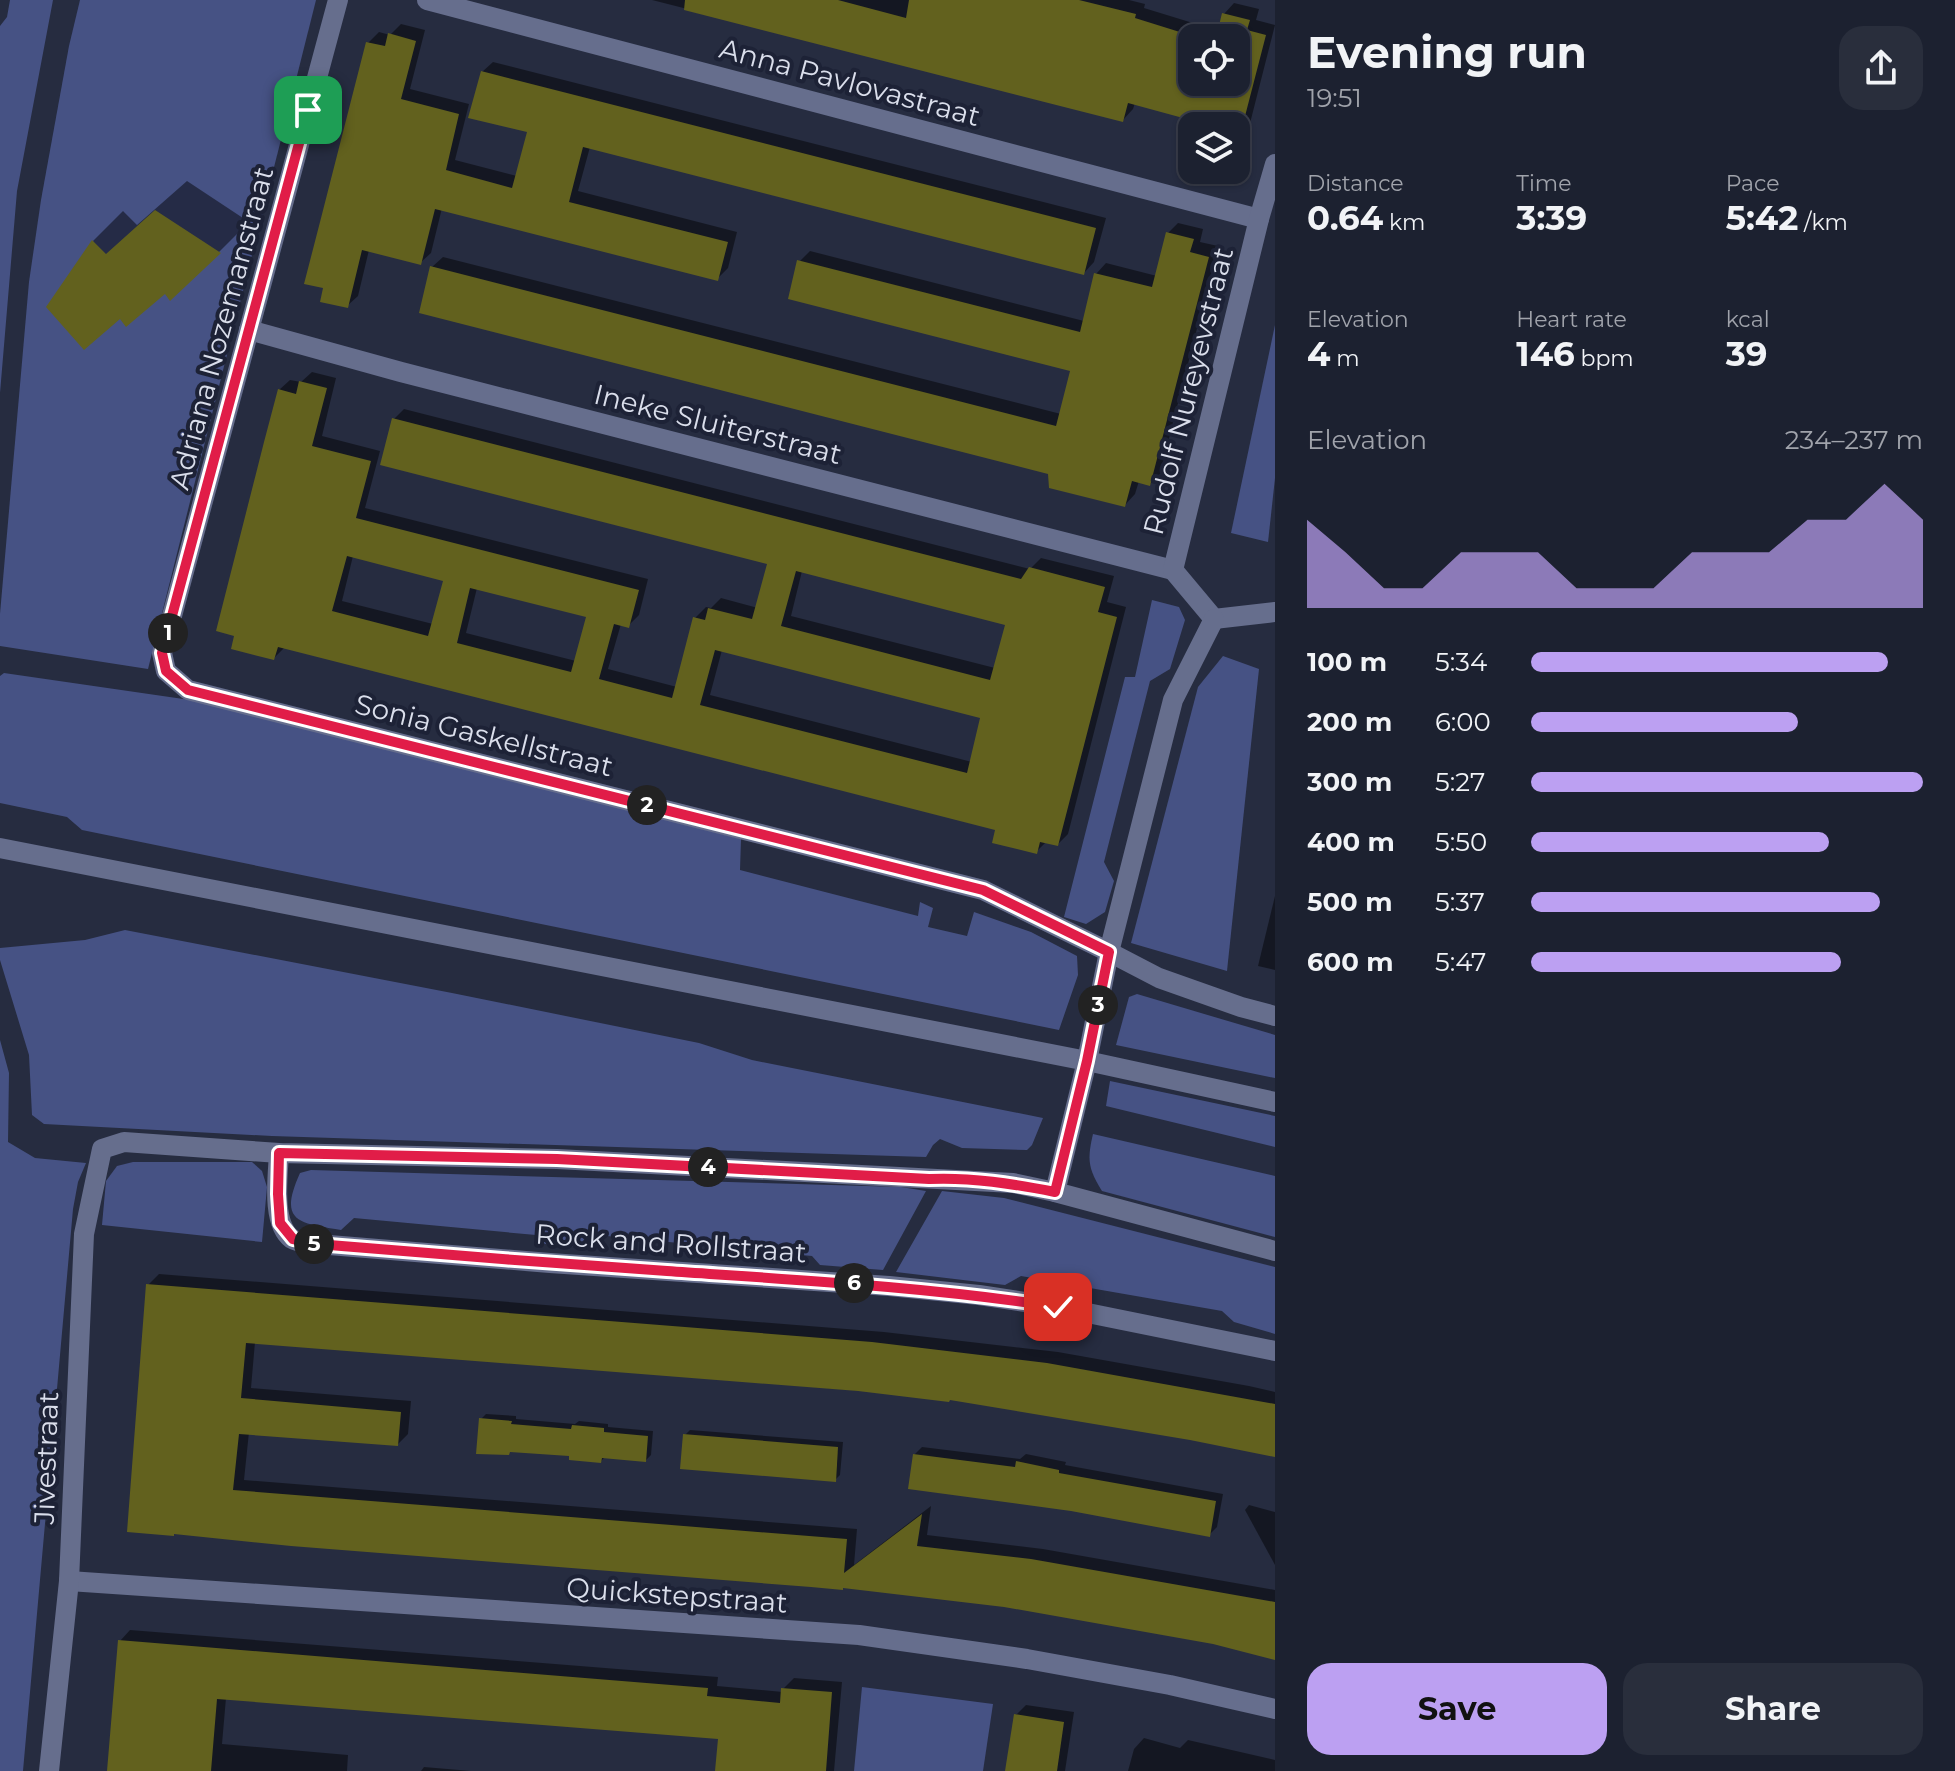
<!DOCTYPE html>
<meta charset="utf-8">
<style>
:root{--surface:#1c2130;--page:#292e3c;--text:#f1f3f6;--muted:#a0a3ab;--line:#3a3e4c;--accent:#bca0f2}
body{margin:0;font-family:Montserrat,sans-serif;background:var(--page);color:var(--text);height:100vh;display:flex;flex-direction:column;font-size:30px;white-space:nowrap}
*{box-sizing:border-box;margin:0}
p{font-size:26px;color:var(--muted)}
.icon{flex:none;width:44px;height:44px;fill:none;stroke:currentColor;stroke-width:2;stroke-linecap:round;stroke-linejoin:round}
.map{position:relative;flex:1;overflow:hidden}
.sheet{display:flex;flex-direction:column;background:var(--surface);width:680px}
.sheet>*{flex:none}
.fabs{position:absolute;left:1178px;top:24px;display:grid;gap:16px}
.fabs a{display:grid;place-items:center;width:72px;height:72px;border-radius:16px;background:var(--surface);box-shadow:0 2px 6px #0004,0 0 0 2px var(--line);font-size:40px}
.pin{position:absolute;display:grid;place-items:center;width:68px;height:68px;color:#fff;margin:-34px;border-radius:16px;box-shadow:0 4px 12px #0006}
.km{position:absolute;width:40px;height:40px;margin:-20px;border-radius:50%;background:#222;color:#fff;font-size:22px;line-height:40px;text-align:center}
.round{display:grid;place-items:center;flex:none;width:84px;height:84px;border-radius:24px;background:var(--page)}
.overview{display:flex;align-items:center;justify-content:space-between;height:136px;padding:0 32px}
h1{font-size:44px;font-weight:700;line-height:60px}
.stats{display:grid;grid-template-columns:repeat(3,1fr);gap:12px;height:136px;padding:8px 32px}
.stats div{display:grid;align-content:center}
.stats b{font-size:34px;font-weight:700}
.stats small{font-size:22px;font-weight:400}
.stats p{font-size:22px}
.chart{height:224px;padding:16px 32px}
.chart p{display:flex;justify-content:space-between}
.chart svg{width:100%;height:144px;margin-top:8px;fill:var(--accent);opacity:.7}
.cta{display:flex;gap:16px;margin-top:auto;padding:16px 32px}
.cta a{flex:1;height:92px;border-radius:24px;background:var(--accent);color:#111;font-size:32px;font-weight:700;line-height:92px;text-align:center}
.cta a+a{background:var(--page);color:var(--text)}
ul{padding:0 32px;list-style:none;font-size:26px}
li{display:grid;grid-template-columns:128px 96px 1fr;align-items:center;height:60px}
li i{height:20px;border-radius:10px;background:var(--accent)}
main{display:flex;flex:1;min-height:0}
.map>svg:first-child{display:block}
</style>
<main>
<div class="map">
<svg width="1275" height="1771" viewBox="0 0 1275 1771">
<rect width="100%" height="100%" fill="#262c40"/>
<g fill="#465284">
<path d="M10,0h43l-36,191 -17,202v-367l7,-9z"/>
<path d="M80,0h236l-168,669 -148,-23v-32l29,-332 12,-82 28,-154z"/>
<path d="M1275,325v153l-7,64 -37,-9z"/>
<path d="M1152,600l27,7 6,13 -15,49 -20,12 -46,181 10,19 -9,31 -19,12 -22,-7 61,-240h10z"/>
<path d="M1223,656l36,13 -32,302 -96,-28 67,-256z"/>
<path d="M4,673l200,29 537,137 -1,31 178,46 2,-14 13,6 -5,19 39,9 7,-24 57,20 46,24 1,19 -19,55 -977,-200 -15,-13 -67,-14v-127z"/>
<path d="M125,930l327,63 247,50 53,17 291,58 -11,27 -5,5 -65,-2 -22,-9 -7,6 -7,12 -654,-21 -228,-12 -12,-9 -3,-60 -29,-95v-12l85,-8z"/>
<path d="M1137,994l138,41v43l-159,-33 13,-48z"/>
<path d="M0,1040l9,33 -1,69 27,16 51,5 -8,19 -5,27 -50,562h-23z"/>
<path d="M1110,1081l165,35v31l-169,-41z"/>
<path d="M1093,1134l182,42v61l-173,-46c-14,-23 -15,-31 -9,-57z"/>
<path d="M133,1162h119l10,9 5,16 -5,55 -160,-17 4,-44 11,-15z"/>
<path d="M311,1170l590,17 25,4 -43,79 -63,-5 -8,-9 -205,-20 -16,12 -46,-4 -9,-9 -182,-17 -13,12c-43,-7 -63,-8 -41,-57z"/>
<path d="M942,1191l62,7 271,69v67l-41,-12 -12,-11 -201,-35 -16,9 -109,-13z"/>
<path d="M862,1687l131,17 -10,67h-129z"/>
</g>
<g fill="#0007" fill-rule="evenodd">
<path d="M652,0h477l16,4 -1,4 75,23 5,-17 10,-11 25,6 -3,11 19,5 -29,114 -10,10v-23h-41l2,-7 -62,-16 -2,6 -10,11zM1192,38h44v44h-44z"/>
<path d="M401,24l24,6 -15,59 59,15 -14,56 62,16 12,-45 -47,-59 11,-10 613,156 -12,44 -10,11 -494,-126 -12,44 159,41 -9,36 -11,11 -275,-71 -11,45 -11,10 -51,-13 -11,46 -11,10 21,-263 11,-11 11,3z"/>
<path d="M187,181l62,41 -30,30 -54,39 -38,33 -34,-83 30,-30 14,14z"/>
<path d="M1178,223l25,6 -3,13 18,4 -58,228 -10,10 -11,-3 -4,13 -10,11 -75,-33 -618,-205 11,-10 618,157 11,-45 -273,-107 11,-11 274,70 12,-47 10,-11 51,13 11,-43z"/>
<path d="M312,372l24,6 -14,58 58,15 -15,57 283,71 -9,36 -11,11 -7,-2 -13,45 69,18 18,-69 11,-11 5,1 10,-10 37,10 11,-46 -376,-142 11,-11 626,160 11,-11 73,18 -7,26 19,5 -58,227 -10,10 -11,-3 -11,11 -38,-23 -713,-182 -11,11 5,-268 11,-10 11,2zM353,556l92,23 -12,45 -91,-23zM802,571l206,52 -13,45 -204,-52zM477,588l111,28 -12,45 -110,-28zM722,650l261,67 -11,45 -262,-67z"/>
<path d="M1275,896v74l-17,-4z"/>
<path d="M159,1274l725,58 174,20 191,34 26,6v63l-42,-9 -283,-48 -695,-56 -4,46 160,13 -3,33 -11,11 -148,-13 -5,48 613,49 -3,36 77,-59 -4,29 116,14 232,41v68l-62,-16 -209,-37 -160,-19 -670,-54 -26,-247z"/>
<path d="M486,1414l30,2v3l59,5 4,-3 29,3v3l45,4 -2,24 -5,5 -41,-3 -4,4 -29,-7 -91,-35z"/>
<path d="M690,1430l153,12 -3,33 -5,5 -150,-45z"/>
<path d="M922,1447l98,12 6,-5 40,8 -1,3 158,29 -6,33 -8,8 -295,-80z"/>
<path d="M1249,1505l26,7v53l-30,-55z"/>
<path d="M130,1630l588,47 -1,9 66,6v-3l11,-11 48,4 -8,89h-117l3,-34 -494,-39 -4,46 126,11 -1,16h-238l11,-130z"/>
<path d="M1026,1705l48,7 -9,59h-58l9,-56z"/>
<path d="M1144,1738l36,10 8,-8 87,20v11h-147l6,-22z"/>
<path d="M424,1767l47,4h-50z"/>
</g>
<g fill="#62611e" fill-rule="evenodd">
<path d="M685,0h153l68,18 3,-18h170l57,14 -1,4 64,20h-7v44h44v-44h-20l6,-25 28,7 -3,10 19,5 -30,116v-25h-43l1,-5 -66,-18 -5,19 -439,-112z"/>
<path d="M388,33l28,8 -15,58 58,15 -13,56 66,18 15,-56 -59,-14 13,-47 615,157 -12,47 -501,-128 -14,55 159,40 -10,39 -283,-72 -14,56 -59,-15 -14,58 -28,-6 3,-14 -19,-4 16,-62 46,-180 19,4z"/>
<path d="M155,210l66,43 -51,48 -5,-7 -39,33 -6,-8 -36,31 -38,-43 46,-67 14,14z"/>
<path d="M1166,232l28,7 -4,13 19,5 -59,229 -18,-5 -7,26 -76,-19 -1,-14 -629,-161 11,-47 626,160 14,-55 -282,-72 9,-39 283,72 14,-59 58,14z"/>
<path d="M299,381l28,7 -15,58 59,15 -15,57 283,72 -10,38 -15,-4 -15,55 73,19 21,-81 12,3 3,-12 44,11 15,-55 -387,-99 12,-47 629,161 8,-12 76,20 -7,25 19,5 -59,229 -18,-4 -3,12 -45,-11 3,-13 -336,-86 -381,-97 -4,13 -43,-11 3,-13 -18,-5 48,-189 14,-53 18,5zM347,556l96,25 -15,55 -96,-25zM796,571l209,54 -15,55 -209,-54zM470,588l116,29 -15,55 -114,-29zM715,650l265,68 -13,55 -267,-68z"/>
<path d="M146,1284l726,58 175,21 228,41v53l-85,-17 -240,-40 -1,2 -91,-11 -612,-48 -5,55 160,14 -3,34 -159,-12 -6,56 614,49 -3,34 78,-59 -5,32 114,13 244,43v58l-62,-16 -209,-37 -161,-19v2l-32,-3 -520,-41 -117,-12v2l-47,-4z"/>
<path d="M479,1418l33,3 -1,3 60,5 1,-4 32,3v4l44,4 -2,26 -44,-4 -1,5 -32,-3v-4l-59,-4 -1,3 -33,-1z"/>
<path d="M683,1434l155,13 -2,35 -156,-13z"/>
<path d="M913,1454l102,13 1,-6 43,9v3l157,28 -6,36 -139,-26 -163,-22z"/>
<path d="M118,1640l590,48 -1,8 73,7 1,-15 51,4 -6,79h-111l3,-32 -501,-40 -6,72h-104z"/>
<path d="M1014,1714l50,8 -7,49h-52z"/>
</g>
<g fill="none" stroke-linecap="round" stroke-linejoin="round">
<g stroke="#666e8d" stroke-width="20">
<path d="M338,0l-176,653 4,18 22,19 795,200 126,62 50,26 82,29 34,9"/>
<path d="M427,0l832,219"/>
<path d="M249,330l152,42 772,198"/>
<path d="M1214,619l-41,-49 86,-351 16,-55"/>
<path d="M1214,619l61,-7"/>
<path d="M0,848l1087,213 188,41"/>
<path d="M279,1153c-1,22 -8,71 13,86 6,4 18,4 25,5l233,19 339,23 90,9 79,12 217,44"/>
<path d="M1055,1192l32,-131 22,-109 64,-252 41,-81"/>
<path d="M69,1581l790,54 168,24 143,26 105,24"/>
<path d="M49,1771l20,-190 15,-347 18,-85 22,-7 155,11 278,6 456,24 42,9 220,59"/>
</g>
</g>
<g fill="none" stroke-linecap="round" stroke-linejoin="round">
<defs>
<path id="route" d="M308,110l-146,543 4,18 22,19 795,200 126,62 -22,109 -32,131c-41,-8 -84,-15 -126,-13l-372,-20 -278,-6 -1,41 2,29 13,16 24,5c117,10 233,19 350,27 131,9 261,16 391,36"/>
</defs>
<use href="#route" stroke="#fff" stroke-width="16"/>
<use href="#route" stroke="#e11d48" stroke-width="10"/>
</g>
<g text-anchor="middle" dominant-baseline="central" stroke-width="8" stroke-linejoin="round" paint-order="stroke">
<g font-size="28" fill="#dadeeb" stroke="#1d2236">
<text transform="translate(850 82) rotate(15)">Anna Pavlovastraat</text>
<text transform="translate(221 328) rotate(-75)">Adriana Nozemanstraat</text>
<text transform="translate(1188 391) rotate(-76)">Rudolf Nureyevstraat</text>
<text transform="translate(718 424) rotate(14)">Ineke Sluiterstraat</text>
<text transform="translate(484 735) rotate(14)">Sonia Gaskellstraat</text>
<text transform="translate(671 1243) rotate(4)">Rock and Rollstraat</text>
<text transform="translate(46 1458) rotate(-88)">Jivestraat</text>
<text transform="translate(677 1595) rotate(4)">Quickstepstraat</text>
</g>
</g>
</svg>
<div class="fabs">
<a><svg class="icon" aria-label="locate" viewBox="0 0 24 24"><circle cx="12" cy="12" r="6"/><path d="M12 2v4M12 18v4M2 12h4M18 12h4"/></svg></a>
<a><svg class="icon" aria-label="layers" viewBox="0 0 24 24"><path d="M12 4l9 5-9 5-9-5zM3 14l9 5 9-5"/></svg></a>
</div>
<div class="pin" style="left:308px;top:110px;background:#1e9e55"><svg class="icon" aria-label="arrive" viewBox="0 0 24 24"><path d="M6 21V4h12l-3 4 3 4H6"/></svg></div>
<div class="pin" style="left:1058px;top:1307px;background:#d93025"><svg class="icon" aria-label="check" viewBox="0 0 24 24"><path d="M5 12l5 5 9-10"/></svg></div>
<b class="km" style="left:168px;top:633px">1</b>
<b class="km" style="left:647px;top:805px">2</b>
<b class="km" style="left:1098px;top:1005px">3</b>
<b class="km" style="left:708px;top:1167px">4</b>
<b class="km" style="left:314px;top:1244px">5</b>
<b class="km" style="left:854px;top:1283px">6</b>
</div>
<section class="sheet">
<div class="overview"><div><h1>Evening run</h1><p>19:51</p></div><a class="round"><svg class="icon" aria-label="share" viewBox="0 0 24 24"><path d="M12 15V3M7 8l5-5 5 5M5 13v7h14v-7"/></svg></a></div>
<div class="stats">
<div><p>Distance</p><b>0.64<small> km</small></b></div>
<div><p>Time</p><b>3:39</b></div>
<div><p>Pace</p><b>5:42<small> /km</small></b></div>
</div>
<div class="stats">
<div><p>Elevation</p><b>4<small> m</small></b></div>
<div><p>Heart rate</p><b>146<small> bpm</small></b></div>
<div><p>kcal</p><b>39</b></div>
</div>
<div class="chart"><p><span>Elevation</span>234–237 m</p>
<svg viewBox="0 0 160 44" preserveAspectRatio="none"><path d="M0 44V17L10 27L20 38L30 38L40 27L50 27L60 27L70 38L80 38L90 38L100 27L110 27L120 27L130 17L140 17L150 6L160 17V44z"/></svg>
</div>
<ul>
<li><b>100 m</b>5:34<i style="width:91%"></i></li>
<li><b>200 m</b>6:00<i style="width:68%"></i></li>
<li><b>300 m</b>5:27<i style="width:100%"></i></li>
<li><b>400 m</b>5:50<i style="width:76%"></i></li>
<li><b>500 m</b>5:37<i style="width:89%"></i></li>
<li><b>600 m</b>5:47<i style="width:79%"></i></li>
</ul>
<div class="cta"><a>Save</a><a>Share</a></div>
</section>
</main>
